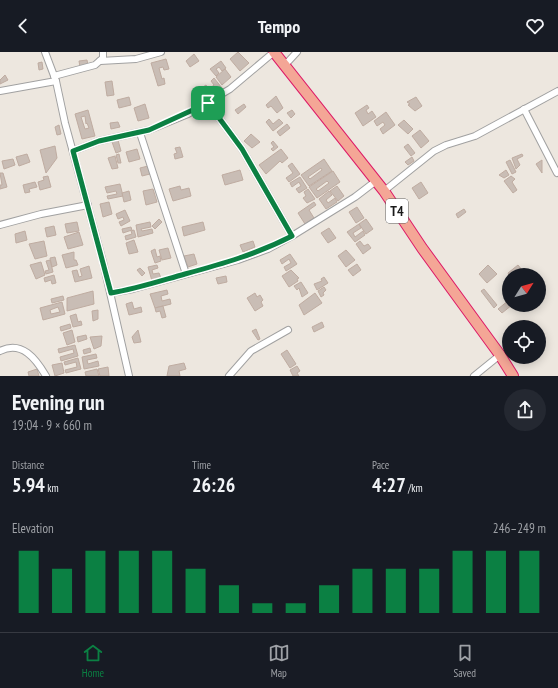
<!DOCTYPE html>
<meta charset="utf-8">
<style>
:root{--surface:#171b24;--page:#242831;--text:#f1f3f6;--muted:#9ea1a6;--line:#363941;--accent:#0b8043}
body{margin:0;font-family:"PT Sans Narrow",sans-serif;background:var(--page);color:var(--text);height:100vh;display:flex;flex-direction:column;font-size:15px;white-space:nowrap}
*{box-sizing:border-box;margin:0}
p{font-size:13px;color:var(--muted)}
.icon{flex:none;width:22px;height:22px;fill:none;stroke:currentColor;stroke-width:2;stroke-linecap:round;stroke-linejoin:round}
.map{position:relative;height:324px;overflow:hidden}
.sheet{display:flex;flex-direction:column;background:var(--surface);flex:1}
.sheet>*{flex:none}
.needle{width:26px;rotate:53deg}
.tools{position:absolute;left:502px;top:216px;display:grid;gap:8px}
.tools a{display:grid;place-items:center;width:44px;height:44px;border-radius:50%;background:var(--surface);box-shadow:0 2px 10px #0003;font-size:20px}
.pin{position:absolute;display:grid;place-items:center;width:34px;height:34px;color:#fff;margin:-17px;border-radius:8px;box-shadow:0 2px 6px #0006}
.round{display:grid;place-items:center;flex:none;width:42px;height:42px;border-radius:21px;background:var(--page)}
.head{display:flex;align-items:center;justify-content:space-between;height:68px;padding:0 12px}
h1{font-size:22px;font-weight:700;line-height:30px}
.metrics{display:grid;grid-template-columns:repeat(3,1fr);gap:6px;height:68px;padding:4px 12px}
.metrics div{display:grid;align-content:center}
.metrics b{font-size:20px;font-weight:700}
.metrics small{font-size:11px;font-weight:400}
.metrics p{font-size:11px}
.chart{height:112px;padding:8px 12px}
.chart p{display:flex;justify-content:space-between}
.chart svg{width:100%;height:72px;margin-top:4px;stroke:var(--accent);stroke-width:6}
header{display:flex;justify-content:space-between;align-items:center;height:52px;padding:0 12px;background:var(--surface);font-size:18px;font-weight:700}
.dock{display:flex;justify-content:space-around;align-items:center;height:56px;border-top:1px solid var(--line);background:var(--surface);font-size:11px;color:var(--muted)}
.dock a{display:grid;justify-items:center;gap:2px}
.dock .active{color:var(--accent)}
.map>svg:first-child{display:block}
</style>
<header><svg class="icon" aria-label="back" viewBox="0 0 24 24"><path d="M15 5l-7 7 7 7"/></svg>Tempo<svg class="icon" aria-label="heart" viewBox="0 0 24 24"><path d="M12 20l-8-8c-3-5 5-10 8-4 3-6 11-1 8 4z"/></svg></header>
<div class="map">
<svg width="558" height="324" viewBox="0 0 558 324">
<rect width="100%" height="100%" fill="#ede7df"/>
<g fill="#c9bdb5" stroke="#bfaca1" fill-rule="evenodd">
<path d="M238,0l11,11 -9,8 -10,-12z"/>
<path d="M194,2l5,7 -9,6 -4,-6z"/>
<path d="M166,7l3,10 -5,1 -1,-3 -4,1 3,11 2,-1 1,6 -7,2 -7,-23z"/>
<path d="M87,8l1,5 -8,2 -1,-6z"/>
<path d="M221,9l5,7 -4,3 -3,-4 -3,2 3,4 -3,3 -6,-7z"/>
<path d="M42,10l1,7 -4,1 -1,-7z"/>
<path d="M225,17l6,8 -9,8 -6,-8z"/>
<path d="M5,23l3,5 -8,4v-4z"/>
<path d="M214,26l8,10 -11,9 -8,-10 3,-2 3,4 5,-4 -3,-4z"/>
<path d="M112,29l2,14 -7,1 -2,-14z"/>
<path d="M201,38l5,7 -10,6 -4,-7z"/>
<path d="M276,44l7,12 -6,5 -6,-7 -3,2 -2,-3z"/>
<path d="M129,45l2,8 -12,3 -2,-8z"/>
<path d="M416,45l6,9 -7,5 -7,-6 2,-1 -3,-2z"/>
<path d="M145,52l4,14 -11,3 -4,-13z"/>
<path d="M244,52l2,3 -8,7 -3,-4z"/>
<path d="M367,53l2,3 -3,2 2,4 4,-3 4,6 -13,9 -8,-13z"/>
<path d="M88,58l7,26 -13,3 -7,-25zM85,64l1,8 1,-1 2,5 -4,1 -4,-12z"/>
<path d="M292,58l3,4 -4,4 -4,-5z"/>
<path d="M386,60l9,13 -12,9 -3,-5 5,-4 -2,-3 -6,4 -3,-5z"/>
<path d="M269,67l4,5 6,-5 4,4 -10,8 -7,-9z"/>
<path d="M404,68l9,9 -5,5 -10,-9z"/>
<path d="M118,70l2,5 -9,2 -1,-6z"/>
<path d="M287,72l3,4 -10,8 -3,-4z"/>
<path d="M59,73l2,9 -4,1 -2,-8z"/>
<path d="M420,78l9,11 -8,7 -9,-12z"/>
<path d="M251,82l9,8 -8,6 -8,-7z"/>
<path d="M118,88l3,11 -5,2 -4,-11z"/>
<path d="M273,89l5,6 -5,4 -2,-2 3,-2 -3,-4z"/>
<path d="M408,92l7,9 -4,3 -7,-9z"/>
<path d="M55,94l2,12 -11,15 -6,-23z"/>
<path d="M180,95l3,10 -8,2 -1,-5 3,-1 -2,-5z"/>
<path d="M137,97l3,10 -11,3 -3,-10z"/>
<path d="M281,97l7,9 -6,5 -2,-2 -14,13 -7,-9z"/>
<path d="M27,102l3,8 -11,4 -3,-9z"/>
<path d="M119,102l2,9h-3l-2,-8z"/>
<path d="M522,102l1,2 -6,3 3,6 -4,4 -4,-11z"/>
<path d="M115,104l3,12 -6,1 -4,-11z"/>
<path d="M412,105l2,4 -6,4 -3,-3z"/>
<path d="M13,107l2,6 -11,4 -2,-8z"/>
<path d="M324,107l8,12 -23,15 -8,-11zM321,116l1,2 -12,9 -2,-2z"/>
<path d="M510,108l6,12 -4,2 -6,-12z"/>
<path d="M542,108v13l-6,-9z"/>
<path d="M292,111l8,11 -11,8 -3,-4 7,-5 -5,-7z"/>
<path d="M148,114l2,8 -8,2 -2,-8z"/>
<path d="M240,118l3,10 -18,5 -3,-10z"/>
<path d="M506,118l3,5 -5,3 -5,-3z"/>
<path d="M333,119l7,11 -23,16 -8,-11zM327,129l2,2 -11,8 -2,-2z"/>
<path d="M0,121h3l4,14 -7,2v-4h2z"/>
<path d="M48,124l3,11 -11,3 -2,-8 6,-2 -1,-3z"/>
<path d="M511,124l4,3 -3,3 5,8 -4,3 -9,-12z"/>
<path d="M300,125l7,11 -8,5 -3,-4 5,-3 -2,-4 -7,5 -2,-4z"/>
<path d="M35,130l2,5 -8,2 1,3 -5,1 -2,-8z"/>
<path d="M421,130l7,11 -9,6 -7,-11z"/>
<path d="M120,132l3,12 -15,3 -1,-3 10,-2 -1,-3 -9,2 -2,-6z"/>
<path d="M180,134l1,4 8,-2 2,8 -18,5 -4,-12z"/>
<path d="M337,134l7,10 -6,5 -8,-10z"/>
<path d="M153,137l4,13 -11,3 -3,-14z"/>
<path d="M308,137l7,10 -8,4 -4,-5 3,-2 -2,-4z"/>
<path d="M129,139l2,9 -7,2 -2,-9z"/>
<path d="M329,139l3,4 -6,5 2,3 7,-5 2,4 -11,7 -7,-10z"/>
<path d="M109,150l3,12 -9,3 -3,-13z"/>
<path d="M314,150l2,3 -7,5 5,8 -9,6 -7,-11z"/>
<path d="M357,155l7,11 -8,5 -7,-11z"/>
<path d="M464,157l2,3 -8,6 -2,-4z"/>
<path d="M125,158l5,11 -9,5 -2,-4 5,-2 -1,-3 -5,2 -2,-5z"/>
<path d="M159,167l3,3 -7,7 -3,-3z"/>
<path d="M366,167l7,10 -7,5 -7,-10z"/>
<path d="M77,170l2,9 -12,2 -2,-9z"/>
<path d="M150,170l1,5 -10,2 1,2 10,-2 1,4 -15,4 -2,-12z"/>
<path d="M203,170l2,8 -21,6 -2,-9z"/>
<path d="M359,172l2,4 -8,5 2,4 8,-6 2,4 -10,7 -8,-10z"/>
<path d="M54,174l2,9 -9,2 -2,-9z"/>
<path d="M131,175l1,3 -9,3 -1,-4z"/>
<path d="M329,176l7,10 -8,5 -7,-10z"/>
<path d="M134,178l2,7 -10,3 -1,-4 7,-2 -1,-3z"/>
<path d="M25,179l2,9 -11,3 -1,-9z"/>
<path d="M79,180l4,13 -15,4 -4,-12z"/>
<path d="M134,188l4,12 -9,2 -3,-11z"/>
<path d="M44,189l3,15 -12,3 -6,-15z"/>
<path d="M253,189l2,6 -12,5 -3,-7z"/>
<path d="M360,189l4,5 4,-2 3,4 -8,6 -7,-10z"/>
<path d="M168,196l3,10 -9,2 -3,-10z"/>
<path d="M155,197l2,8 3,-1 1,5 -6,2 -4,-12z"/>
<path d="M346,198l9,10 -9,7 -8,-11z"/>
<path d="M74,200v8h2l2,5 -12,3 -4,-13z"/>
<path d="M194,202l3,10 -9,3 -4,-11z"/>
<path d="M290,202l7,10 -11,7 -2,-4 7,-4 -2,-4 -7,5 -2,-4z"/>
<path d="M55,205l2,8 -5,2 -2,-9z"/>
<path d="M50,208l3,12 -7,2 -1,-3 4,-1 -3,-9z"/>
<path d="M41,210l4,13 -9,4 -6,-14z"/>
<path d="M357,212l4,6 -8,6 -5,-6z"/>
<path d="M157,213l1,3 -6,2 1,4 6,-1 2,5 -9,3 -4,-14z"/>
<path d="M488,213l9,9 -10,9 -8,-9z"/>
<path d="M518,213l8,10h-17l-1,-2z"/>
<path d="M89,214l3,12 -17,4 -3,-11 5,-1 2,7 3,-1 -2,-7z"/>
<path d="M140,216l5,5 -3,3 -5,-6z"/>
<path d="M291,218l8,8 -2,1 1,2 -9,6 -7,-11z"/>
<path d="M54,223l2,8 -4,1 -1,-4 -6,2 -1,-4z"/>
<path d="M226,224l1,6 -9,2 -2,-6z"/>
<path d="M324,225l4,6 -11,7 -3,-6 8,-3 -1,-2z"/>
<path d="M301,230l7,11 -6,4 -3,-9 -2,2 -3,-4z"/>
<path d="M324,235l2,3 -3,3 1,2 -3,2 -3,-6z"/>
<path d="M484,237l13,16 -3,3 -13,-17z"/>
<path d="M167,238l1,4 -7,2 1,5 8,-2 1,5 -16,4 -5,-14z"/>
<path d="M93,239l1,13 -27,7v-13z"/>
<path d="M255,241l2,4 3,-2 3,5 -2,2 2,4 -8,5 -8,-13z"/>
<path d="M315,241l7,10 -18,12 -5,-10z"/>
<path d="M63,244l1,4 -12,3 -1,-4z"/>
<path d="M509,248v5h3l-10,8 -4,-4z"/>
<path d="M62,250l3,12 -22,6 -3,-12zM58,255l2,5 -9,2 -1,-4z"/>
<path d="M132,250l2,7 7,-2 1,5 -13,3 -3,-11z"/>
<path d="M163,254l3,11 -4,1 -2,-7 -4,1 -1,-4z"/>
<path d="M98,258v9l-5,2 -1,-10z"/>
<path d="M76,262l2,8 3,-1 1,4 -9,2 -3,-11z"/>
<path d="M322,270l2,5 -10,5 -2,-5z"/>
<path d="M70,272l1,4 -10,3 -1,-4z"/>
<path d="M256,277l4,10 -2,1 -6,-9z"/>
<path d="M72,278l3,12 -8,3 -4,-12z"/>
<path d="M138,278l3,12 -7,1 -2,-6z"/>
<path d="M86,283l1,4 -9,3 -1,-5z"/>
<path d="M102,284l-1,10 -7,3 -4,-12z"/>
<path d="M75,293l3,11 -17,5 -1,-4 14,-4 -1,-4 -14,4 -1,-4z"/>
<path d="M90,296l1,4 -7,2 -1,-4z"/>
<path d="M287,298l9,14 -6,4 -9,-14z"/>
<path d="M96,302l1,4 -10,2 1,4 10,-3 1,5 -15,3 -2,-12z"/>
<path d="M78,306l3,11 -15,4 -1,-3 12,-3 -1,-5 -11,3 -1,-3z"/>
<path d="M62,311l2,10 -9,3 -3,-11z"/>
<path d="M184,311l2,6 -7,2 1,5h-13l2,-10z"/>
<path d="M297,314l3,5 -3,2 2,3h-6l-3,-6z"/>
<path d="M108,315l1,9h-9l-2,-7z"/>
<path d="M37,317l2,7h-10l-1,-4z"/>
<path d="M97,317l2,7h-13l-1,-4z"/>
</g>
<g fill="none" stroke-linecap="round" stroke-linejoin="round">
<defs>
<g id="minor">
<path d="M45,0l11,29 9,42 38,139 26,114"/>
<path d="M100,9l36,-2 25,-7"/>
<path d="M285,13l12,-13"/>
<path d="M54,24l41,-11 8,-7v-6"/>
<path d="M0,39l56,-10"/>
<path d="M208,51l34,46 50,87"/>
<path d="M524,57l33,64"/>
<path d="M140,81l46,141"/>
<path d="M73,99l26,-10 50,-11 39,-16 42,-25 44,-37"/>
<path d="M384,139l50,-40 12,-6 29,-9 83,-45"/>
<path d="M0,173l41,-11 47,-9"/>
<path d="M111,241l22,-4 105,-29 30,-11 24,-13 63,-39 21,-16"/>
<path d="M0,299c22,-11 36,8 46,25"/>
<path d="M229,324l22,-25 37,-21"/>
<path d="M474,324l26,-21"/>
</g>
<path id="trunk" d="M274,0l110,139 38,57 78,107 13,21"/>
</defs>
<use href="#minor" stroke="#a1a1a1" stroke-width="8"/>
<use href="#trunk" stroke="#dd1a68" stroke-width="12"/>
<use href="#minor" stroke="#fff" stroke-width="6"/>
<use href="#trunk" stroke="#f4a696" stroke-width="10"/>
</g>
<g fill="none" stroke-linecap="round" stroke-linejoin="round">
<defs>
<path id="route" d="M208,51l34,46 50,87c-35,18 -70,28 -107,38 -25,7 -49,15 -74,19l-38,-142 26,-10 50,-11z"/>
</defs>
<use href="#route" stroke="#fff" stroke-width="8"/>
<use href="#route" stroke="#0b8043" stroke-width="5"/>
</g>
<g text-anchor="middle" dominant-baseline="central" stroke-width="4" stroke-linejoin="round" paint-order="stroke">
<rect fill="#fff" stroke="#5f5f5f" stroke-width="1" x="386" y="147" width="22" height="24" rx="3"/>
<g font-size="14" font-weight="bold" fill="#1a1a1a">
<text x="397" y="159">T4</text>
</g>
</g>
</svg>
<div class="tools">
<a><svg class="needle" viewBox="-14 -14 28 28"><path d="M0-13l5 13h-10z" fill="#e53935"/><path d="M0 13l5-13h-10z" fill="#9ea1a6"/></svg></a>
<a><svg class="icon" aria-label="locate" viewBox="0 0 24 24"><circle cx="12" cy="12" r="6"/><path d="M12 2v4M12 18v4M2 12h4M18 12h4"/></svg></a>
</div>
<div class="pin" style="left:208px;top:51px;background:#1e9e55"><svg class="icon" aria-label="arrive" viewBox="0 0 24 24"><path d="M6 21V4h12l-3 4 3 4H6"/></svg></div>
</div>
<section class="sheet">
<div class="head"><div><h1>Evening run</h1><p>19:04 · 9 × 660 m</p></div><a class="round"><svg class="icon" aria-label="share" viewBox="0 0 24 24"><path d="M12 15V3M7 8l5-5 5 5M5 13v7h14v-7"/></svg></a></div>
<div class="metrics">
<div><p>Distance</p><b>5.94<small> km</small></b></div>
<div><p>Time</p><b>26:26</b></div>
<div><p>Pace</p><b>4:27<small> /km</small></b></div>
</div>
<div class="chart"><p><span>Elevation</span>246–249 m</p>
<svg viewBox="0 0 160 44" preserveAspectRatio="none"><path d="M5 44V6M15 44V17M25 44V6M35 44V6M45 44V6M55 44V17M65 44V27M75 44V38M85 44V38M95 44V27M105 44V17M115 44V17M125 44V17M135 44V6M145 44V6M155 44V6"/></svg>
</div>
</section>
<nav class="dock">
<a class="active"><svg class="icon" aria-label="home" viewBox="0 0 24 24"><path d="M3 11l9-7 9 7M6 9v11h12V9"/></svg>Home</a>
<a><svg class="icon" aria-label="map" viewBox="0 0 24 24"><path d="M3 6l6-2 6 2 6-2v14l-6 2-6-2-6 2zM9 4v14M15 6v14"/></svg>Map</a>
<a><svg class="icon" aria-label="saved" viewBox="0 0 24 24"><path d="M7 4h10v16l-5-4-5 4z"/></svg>Saved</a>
</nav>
